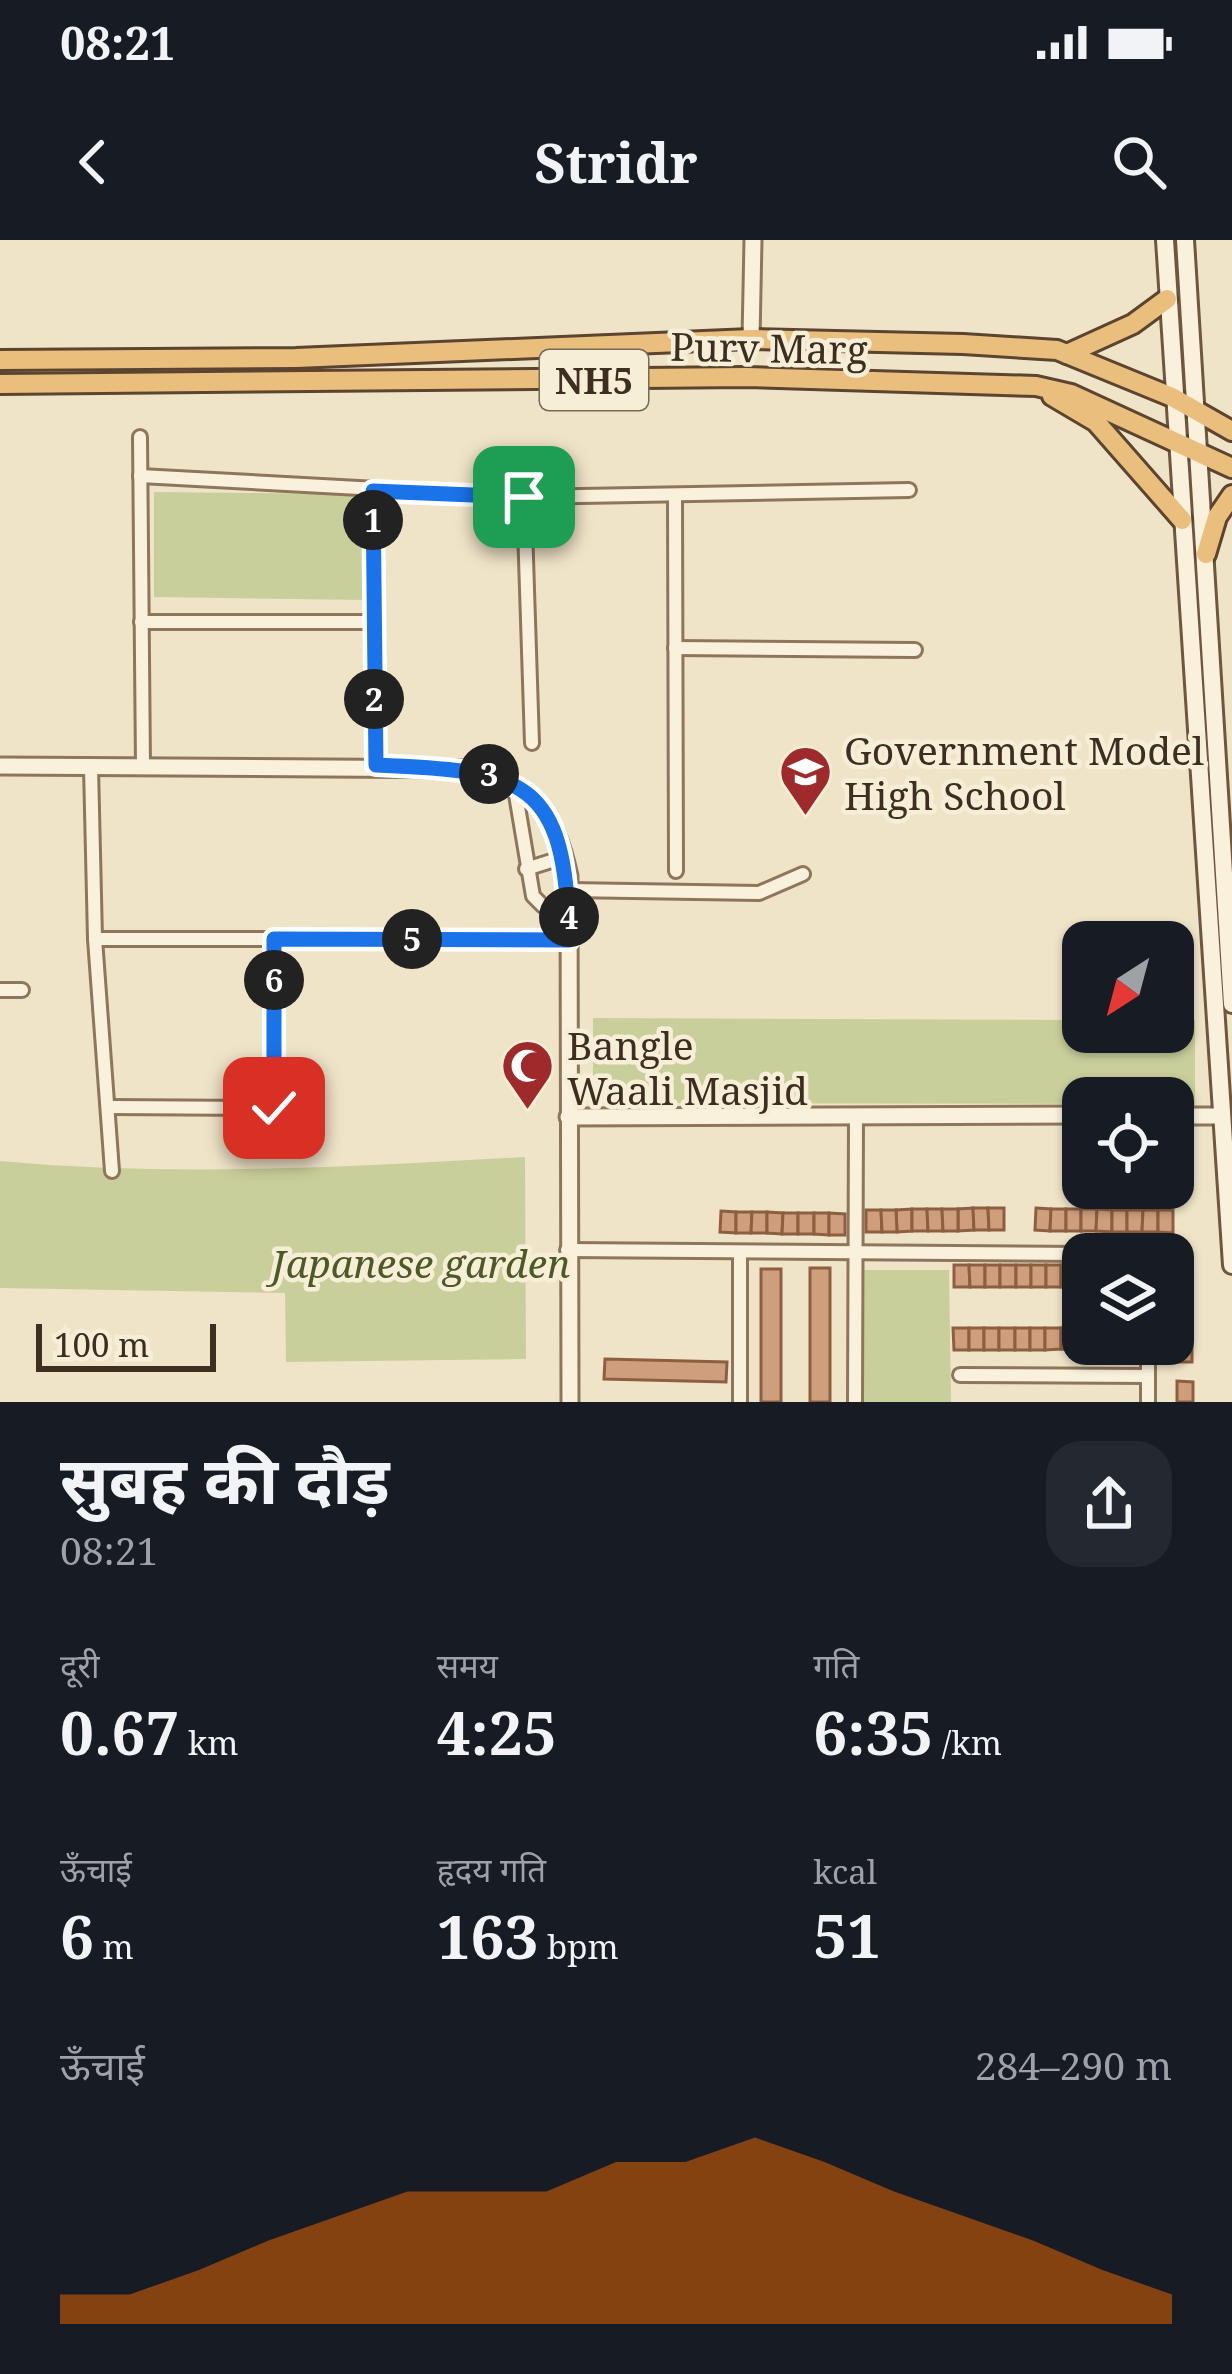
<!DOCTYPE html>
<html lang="hi">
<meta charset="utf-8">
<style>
:root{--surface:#171b24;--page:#242831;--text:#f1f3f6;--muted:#9ea1a6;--accent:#b45309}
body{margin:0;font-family:"Noto Serif","Noto Sans Devanagari",serif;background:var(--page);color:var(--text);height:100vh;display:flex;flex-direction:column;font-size:45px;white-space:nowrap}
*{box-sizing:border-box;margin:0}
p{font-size:39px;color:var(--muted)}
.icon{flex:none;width:66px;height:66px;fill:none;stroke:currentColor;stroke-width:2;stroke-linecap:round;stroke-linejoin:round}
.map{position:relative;height:1162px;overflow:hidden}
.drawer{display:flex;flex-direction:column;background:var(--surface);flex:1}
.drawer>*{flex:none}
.needle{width:78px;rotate:216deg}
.fabs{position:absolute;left:1062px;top:681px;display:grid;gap:24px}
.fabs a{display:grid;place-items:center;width:132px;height:132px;border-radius:24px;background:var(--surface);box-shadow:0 3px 9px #0004;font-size:60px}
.scale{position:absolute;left:36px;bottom:30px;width:180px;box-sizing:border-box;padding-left:12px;border:6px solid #3d2e20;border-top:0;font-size:33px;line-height:42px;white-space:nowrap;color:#3d2e20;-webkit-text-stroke:9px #f7eed8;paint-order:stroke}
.pin{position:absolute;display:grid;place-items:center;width:102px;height:102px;color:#fff;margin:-51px;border-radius:24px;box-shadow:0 6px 18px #0006}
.km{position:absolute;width:60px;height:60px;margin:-30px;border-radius:50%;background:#222;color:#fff;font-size:33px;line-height:60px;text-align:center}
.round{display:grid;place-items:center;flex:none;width:126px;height:126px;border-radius:36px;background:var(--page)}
.summary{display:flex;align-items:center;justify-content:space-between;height:204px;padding:0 60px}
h1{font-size:66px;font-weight:700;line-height:90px}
.stats{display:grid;grid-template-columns:repeat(3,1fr);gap:18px;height:204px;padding:12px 60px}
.stats div{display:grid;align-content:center}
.stats b{font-size:60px;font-weight:700}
.stats small{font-size:33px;font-weight:400}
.stats p{font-size:33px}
.chart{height:336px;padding:24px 60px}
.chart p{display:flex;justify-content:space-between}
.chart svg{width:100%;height:216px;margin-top:12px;fill:var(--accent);opacity:.7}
.status{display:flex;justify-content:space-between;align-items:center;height:84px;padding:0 60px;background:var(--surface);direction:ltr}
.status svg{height:33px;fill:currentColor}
header{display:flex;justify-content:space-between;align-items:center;height:156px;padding:0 60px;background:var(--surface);font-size:54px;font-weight:700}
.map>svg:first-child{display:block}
</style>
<div class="status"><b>08:21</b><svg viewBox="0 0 49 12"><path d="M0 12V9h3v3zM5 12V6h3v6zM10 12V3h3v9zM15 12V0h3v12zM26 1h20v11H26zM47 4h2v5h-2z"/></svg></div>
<header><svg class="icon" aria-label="back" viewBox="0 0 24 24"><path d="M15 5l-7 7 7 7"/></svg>Stridr<svg class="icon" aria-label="search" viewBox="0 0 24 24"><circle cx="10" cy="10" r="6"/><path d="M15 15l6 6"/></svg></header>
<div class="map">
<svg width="1232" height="1162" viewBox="0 0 1232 1162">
<rect width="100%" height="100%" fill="#f0e4c8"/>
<g fill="#c9cf9b">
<path d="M154,252l211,2 -1,106 -210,-3z"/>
<path d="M593,778l490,2v12h90v-12h22v85h-22v-7h-90v6l-490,-1z"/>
<path d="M525,917l1,202 -240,3 -1,-69 -285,-5v-127c175,16 350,6 525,-4z"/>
<path d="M861,1030h88l2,132h-89z"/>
</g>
<g fill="#cf9f7d" stroke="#8d5f41" stroke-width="3">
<path d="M973,968l1,22 -16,1v-22z"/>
<path d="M973,968h15l1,22h-15z"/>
<path d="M988,968h16v22h-15z"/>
<path d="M1036,968l15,1 -1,22 -15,-1z"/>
<path d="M912,969v22l-15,1 -1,-22z"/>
<path d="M912,969h15l1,22h-16z"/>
<path d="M927,969h15l1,22h-15z"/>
<path d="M942,969h16v22h-15z"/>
<path d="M1051,969h15v22h-16z"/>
<rect x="1066" y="969" width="15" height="22"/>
<path d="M1081,969h16l-1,22h-15z"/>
<path d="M1097,969l15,1v22l-16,-1z"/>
<path d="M866,970h15l1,22h-16z"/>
<path d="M881,970h15l1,22h-15z"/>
<rect x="1112" y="970" width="15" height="22"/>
<path d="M1127,970h16l-1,22h-15z"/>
<path d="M1143,970h15v22h-16z"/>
<path d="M1158,970h15v23l-15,-1z"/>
<path d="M721,971l15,1v21l-16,-1z"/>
<path d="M736,972h16l-1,21h-15z"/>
<path d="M752,972h15v21h-16z"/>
<path d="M767,972l16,1 -1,21 -15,-1z"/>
<path d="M783,973h15v21h-16z"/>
<rect x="798" y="973" width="16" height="21"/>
<path d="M814,973h15v22l-15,-1z"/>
<path d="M829,973l16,1v21h-16z"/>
<path d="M954,1025h15l1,22h-16z"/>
<path d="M969,1025h16v22h-15z"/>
<rect x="985" y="1025" width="15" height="22"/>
<rect x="1000" y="1025" width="16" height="22"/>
<rect x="1016" y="1025" width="15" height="22"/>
<rect x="1031" y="1025" width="15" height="22"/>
<rect x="1046" y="1025" width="15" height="22"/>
<rect x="1061" y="1025" width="16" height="22"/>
<rect x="1077" y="1025" width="6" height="22"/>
<rect x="1176" y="1027" width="16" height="38"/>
<rect x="810" y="1028" width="20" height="134"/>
<rect x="761" y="1029" width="20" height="133"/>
<rect x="1177" y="1084" width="15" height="38"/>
<path d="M953,1088h16v22h-15z"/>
<rect x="969" y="1088" width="15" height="22"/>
<rect x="984" y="1088" width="15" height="22"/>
<rect x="999" y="1088" width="16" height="22"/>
<rect x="1015" y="1088" width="15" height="22"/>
<rect x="1030" y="1088" width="15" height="22"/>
<path d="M1045,1088h16v21l-16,1z"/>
<path d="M1061,1088h15v22l-15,-1z"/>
<path d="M1076,1088h7v16h8v6h-15z"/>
<path d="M605,1119l122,3 -1,20 -122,-3z"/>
<path d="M1177,1141l16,1v20h-16z"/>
</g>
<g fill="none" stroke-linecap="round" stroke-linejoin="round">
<defs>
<g id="minor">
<path d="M140,197l3,329"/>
<path d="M140,236l384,21 385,-7"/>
<path d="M373,251l3,274"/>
<path d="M675,255l1,376"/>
<path d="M524,257l8,246"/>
<path d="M141,382h231"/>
<path d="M675,408l240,2"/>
<path d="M91,527l4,172 17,232"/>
<path d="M514,543l19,113 10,10 26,1"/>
<path d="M526,629l38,-12"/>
<path d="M568,650l191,3 44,-19"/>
<path d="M95,699h475"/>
<path d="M0,750h22"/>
<path d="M110,867l164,1v-169"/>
<path d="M567,1010l516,4"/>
<path d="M1173,1014h10"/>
<path d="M1148,1104v58"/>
<path d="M960,1135l188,1"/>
<path d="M740,1162v-148"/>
<path d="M855,1162l1,-285"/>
</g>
<g id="tertiary">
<path d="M751,99l2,-99"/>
<path d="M0,526l473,3c62,20 82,43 96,107l1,526"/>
<path d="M1173,876h49"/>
<path d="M568,877l515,-2"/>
</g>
<g id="secondary">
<path d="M1165,0l67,1025"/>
<path d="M1185,0l47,764"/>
</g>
<g id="trunk">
<path d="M1067,114l66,-30 34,-25"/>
<path d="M0,120l296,-2 455,-19 212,5 94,6 115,47 60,34"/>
<path d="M0,144l747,-7 289,9 35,8 161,74"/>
<path d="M1052,156l44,26 86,98"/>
<path d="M1206,314l11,-37 15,-22"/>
</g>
</defs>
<use href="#minor" stroke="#8d765c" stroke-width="18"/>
<use href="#tertiary" stroke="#8d765c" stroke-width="21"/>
<use href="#secondary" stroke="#6f573f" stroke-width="22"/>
<use href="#trunk" stroke="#5b4430" stroke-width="24"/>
<use href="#minor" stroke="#faf1dc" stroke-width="12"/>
<use href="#tertiary" stroke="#faf1dc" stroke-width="15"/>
<use href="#secondary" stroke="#faf1dc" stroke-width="16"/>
<use href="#trunk" stroke="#eabe7c" stroke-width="18"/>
</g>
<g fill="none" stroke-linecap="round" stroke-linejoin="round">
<defs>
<path id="route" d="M274,868v-169l295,1c-3,-162 -44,-169 -193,-175l-3,-274 151,6"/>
</defs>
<use href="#route" stroke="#fff" stroke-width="24"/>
<use href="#route" stroke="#1a73e8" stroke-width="15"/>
</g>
<defs>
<symbol id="school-pin" viewBox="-11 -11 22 30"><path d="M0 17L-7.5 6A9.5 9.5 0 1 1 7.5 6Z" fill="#9e2a2b" stroke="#f7eed8"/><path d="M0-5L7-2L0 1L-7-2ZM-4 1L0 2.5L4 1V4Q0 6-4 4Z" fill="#fff"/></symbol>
<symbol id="mosque-pin" viewBox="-11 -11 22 30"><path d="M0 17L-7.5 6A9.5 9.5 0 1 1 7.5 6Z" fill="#9e2a2b" stroke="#f7eed8"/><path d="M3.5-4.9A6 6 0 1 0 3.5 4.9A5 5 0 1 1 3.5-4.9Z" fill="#fff"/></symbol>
</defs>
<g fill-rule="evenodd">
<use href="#school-pin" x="776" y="502" width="59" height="81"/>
<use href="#mosque-pin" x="498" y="796" width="59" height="81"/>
</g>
<g text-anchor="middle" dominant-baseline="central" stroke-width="9" stroke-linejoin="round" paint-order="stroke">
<rect fill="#f7eed8" stroke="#756857" stroke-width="3" x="540" y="110" width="108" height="60" rx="9"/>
<g font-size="36" font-weight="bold" fill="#3d2e20">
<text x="594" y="140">NH5</text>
</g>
<g font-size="39" fill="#3d2e20" stroke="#f7eed8">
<text transform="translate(769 107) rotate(1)">Purv Marg</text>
</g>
<g font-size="39" fill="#3d2e20" stroke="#f7eed8" text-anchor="start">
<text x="844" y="509">Government Model<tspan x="844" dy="45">High School</tspan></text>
<text x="567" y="804">Bangle<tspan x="567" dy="45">Waali Masjid</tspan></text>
</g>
<g font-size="39" font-style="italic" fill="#4d5a26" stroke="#f7eed8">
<text x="421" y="1022">Japanese garden</text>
</g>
</g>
</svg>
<div class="fabs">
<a><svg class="needle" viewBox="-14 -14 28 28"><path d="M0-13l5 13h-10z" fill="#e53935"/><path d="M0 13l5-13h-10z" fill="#9ea1a6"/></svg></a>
<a><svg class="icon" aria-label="locate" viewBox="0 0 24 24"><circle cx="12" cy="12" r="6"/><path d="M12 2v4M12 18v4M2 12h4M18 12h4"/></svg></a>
<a><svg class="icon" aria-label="layers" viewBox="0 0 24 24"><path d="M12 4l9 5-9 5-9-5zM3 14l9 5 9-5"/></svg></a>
</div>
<div class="scale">100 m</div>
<div class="pin" style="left:524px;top:257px;background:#1e9e55"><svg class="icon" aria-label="arrive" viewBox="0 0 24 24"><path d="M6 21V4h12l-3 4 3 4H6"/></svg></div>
<div class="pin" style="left:274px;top:868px;background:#d93025"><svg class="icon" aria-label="check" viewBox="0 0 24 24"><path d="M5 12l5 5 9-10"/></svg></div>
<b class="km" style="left:373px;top:280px">1</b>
<b class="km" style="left:374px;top:459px">2</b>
<b class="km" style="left:489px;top:534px">3</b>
<b class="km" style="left:569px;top:677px">4</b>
<b class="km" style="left:412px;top:699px">5</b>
<b class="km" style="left:274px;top:740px">6</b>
</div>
<section class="drawer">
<div class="summary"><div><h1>सुबह की दौड़</h1><p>08:21</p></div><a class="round"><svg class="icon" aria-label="share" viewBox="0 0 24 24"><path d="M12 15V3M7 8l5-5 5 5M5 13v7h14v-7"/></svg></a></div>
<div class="stats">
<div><p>दूरी</p><b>0.67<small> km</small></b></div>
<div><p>समय</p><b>4:25</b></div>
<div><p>गति</p><b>6:35<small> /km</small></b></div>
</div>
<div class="stats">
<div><p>ऊँचाई</p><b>6<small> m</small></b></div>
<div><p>हृदय गति</p><b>163<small> bpm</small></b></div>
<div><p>kcal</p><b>51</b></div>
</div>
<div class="chart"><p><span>ऊँचाई</span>284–290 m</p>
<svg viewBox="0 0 160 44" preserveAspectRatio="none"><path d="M0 44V38L10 38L20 33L30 27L40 22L50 17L60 17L70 17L80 11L90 11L100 6L110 11L120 17L130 22L140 27L150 33L160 38V44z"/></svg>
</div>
</section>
